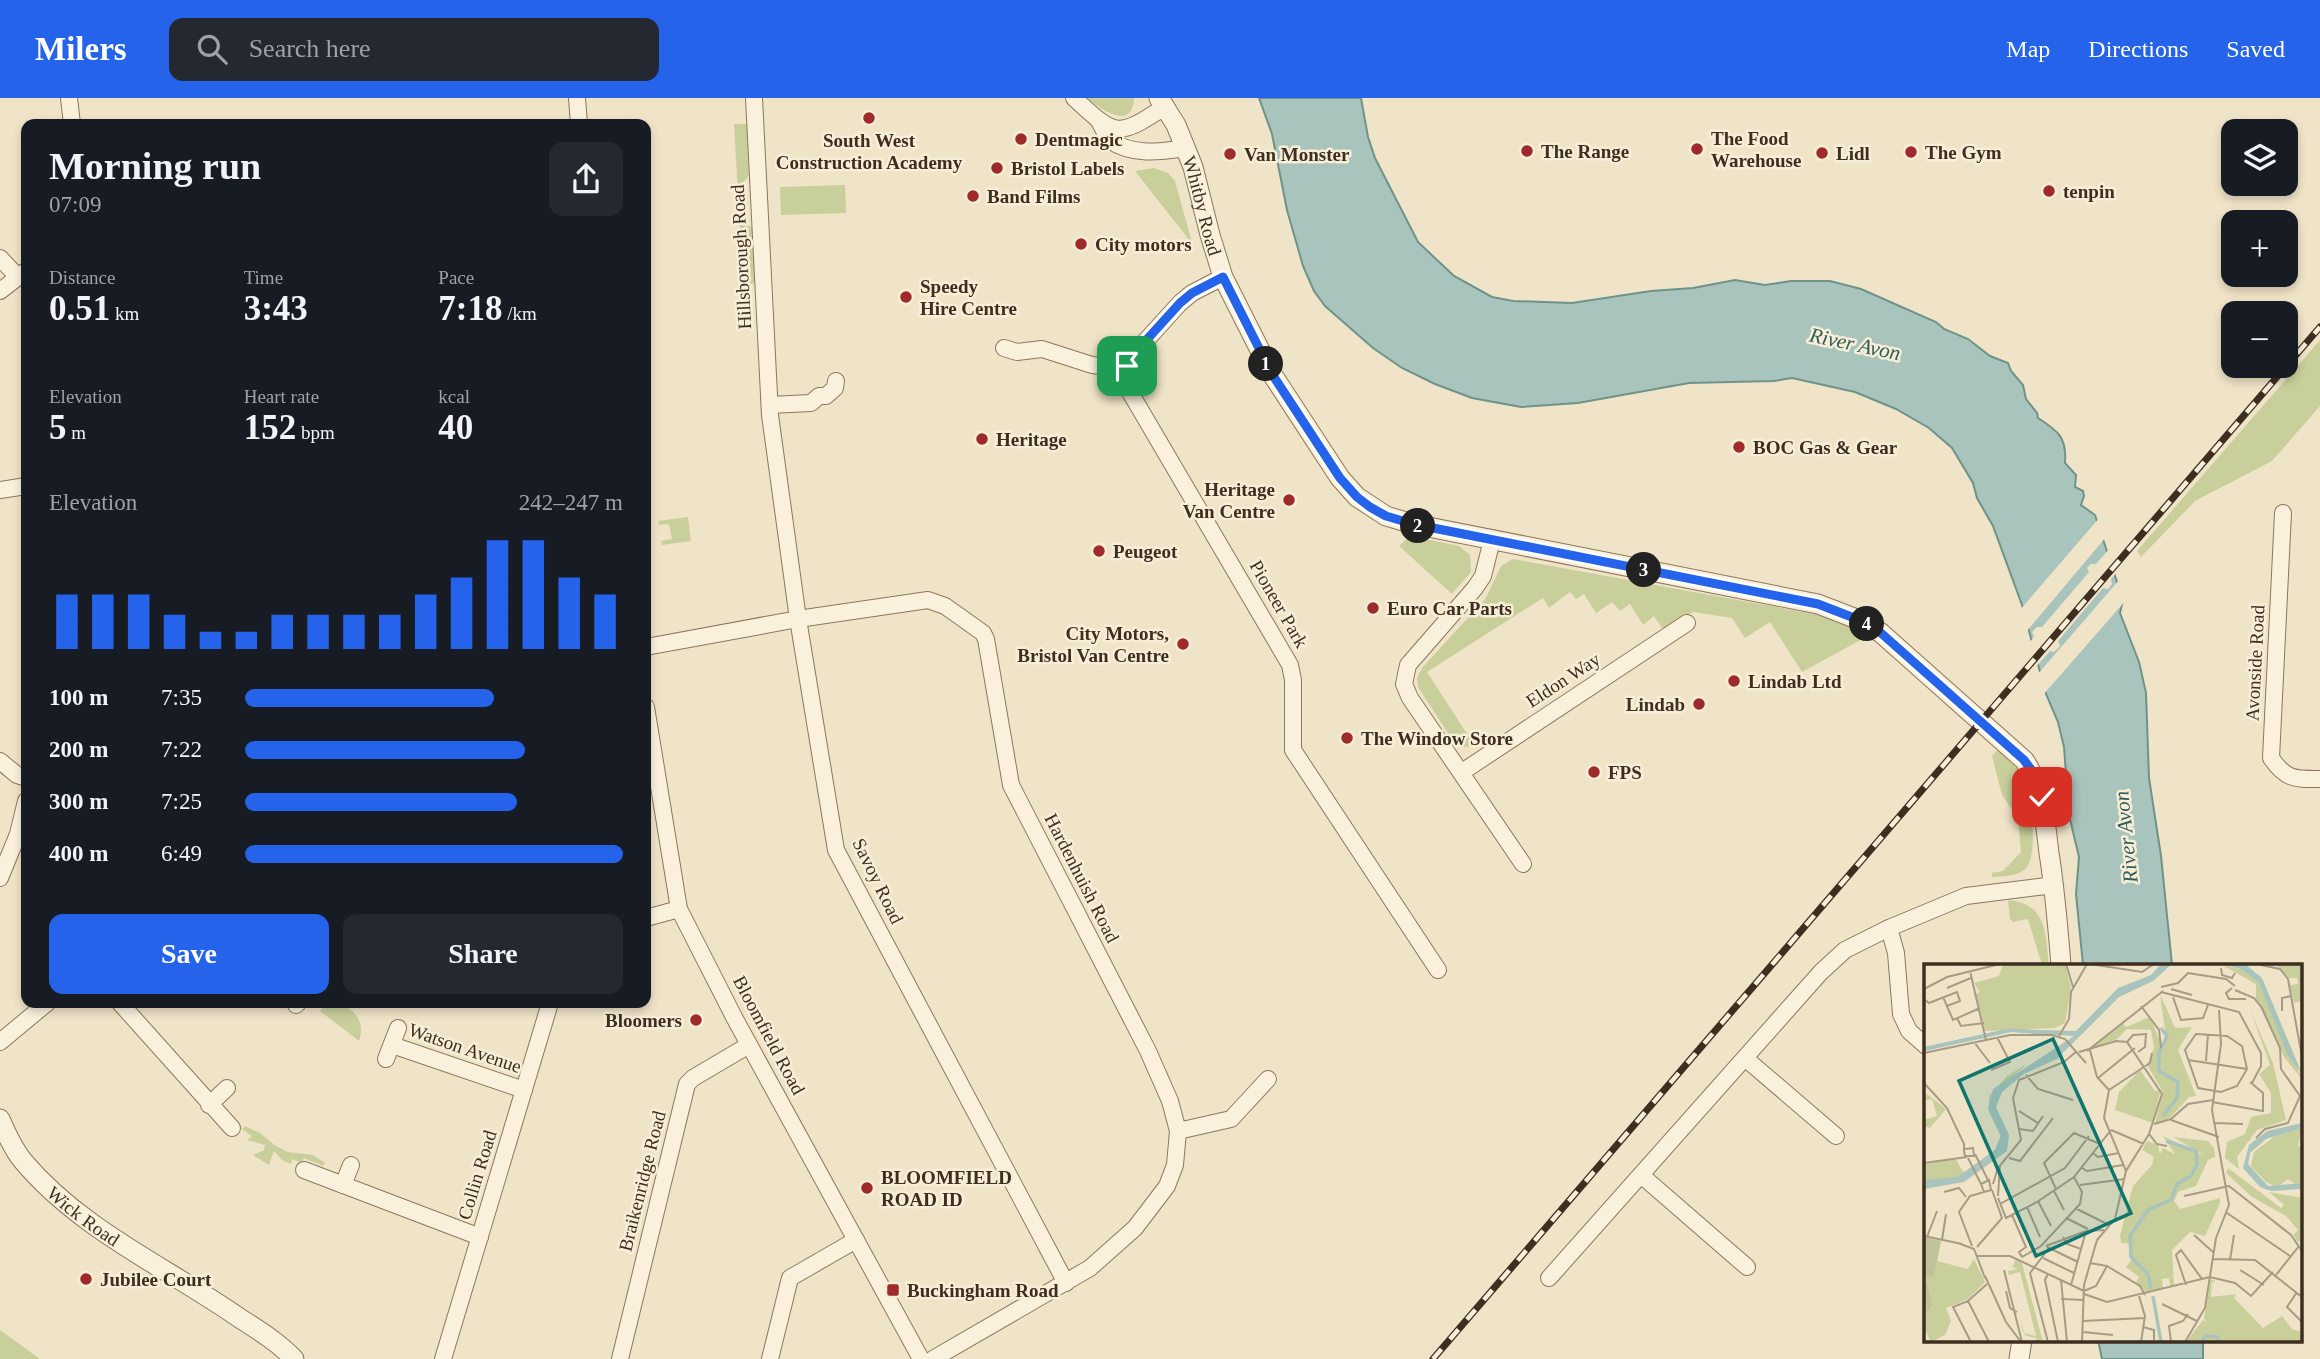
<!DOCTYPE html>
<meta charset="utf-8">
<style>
:root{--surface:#171b24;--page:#242831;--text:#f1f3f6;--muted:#9ea1a6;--accent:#2563eb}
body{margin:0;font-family:"Times New Roman",serif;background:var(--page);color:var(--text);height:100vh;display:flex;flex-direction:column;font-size:26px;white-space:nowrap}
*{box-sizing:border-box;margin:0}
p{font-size:23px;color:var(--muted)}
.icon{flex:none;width:38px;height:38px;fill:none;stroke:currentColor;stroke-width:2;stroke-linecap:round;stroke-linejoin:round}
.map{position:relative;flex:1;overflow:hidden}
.panel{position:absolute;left:21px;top:21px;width:630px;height:889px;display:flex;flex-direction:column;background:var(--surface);border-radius:14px;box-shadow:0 4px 10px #0003}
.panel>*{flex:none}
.fabs{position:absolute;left:2221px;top:21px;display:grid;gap:14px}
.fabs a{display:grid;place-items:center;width:77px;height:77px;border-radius:14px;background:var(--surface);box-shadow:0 4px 10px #0003;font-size:35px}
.pin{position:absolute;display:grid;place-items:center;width:60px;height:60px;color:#fff;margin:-30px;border-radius:14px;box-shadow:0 4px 10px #0006}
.km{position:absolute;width:35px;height:35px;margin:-18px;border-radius:50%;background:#222;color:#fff;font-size:19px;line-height:35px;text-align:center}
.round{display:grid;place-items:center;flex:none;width:74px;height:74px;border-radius:14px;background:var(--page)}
.head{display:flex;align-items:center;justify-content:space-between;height:119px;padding:0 28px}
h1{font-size:38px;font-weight:700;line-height:52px}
.figures{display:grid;grid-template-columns:repeat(3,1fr);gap:10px;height:119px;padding:7px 28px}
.figures div{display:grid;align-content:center}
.figures b{font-size:35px;font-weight:700}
.figures small{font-size:19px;font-weight:400}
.figures p{font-size:19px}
.chart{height:196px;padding:14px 28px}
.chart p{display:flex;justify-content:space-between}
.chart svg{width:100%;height:126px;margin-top:7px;stroke:var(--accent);stroke-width:6}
.cta{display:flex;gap:14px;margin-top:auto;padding:14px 28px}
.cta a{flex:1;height:80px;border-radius:14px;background:var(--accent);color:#fff;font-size:28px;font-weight:700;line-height:80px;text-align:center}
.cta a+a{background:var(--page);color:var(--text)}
ul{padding:0 28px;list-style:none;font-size:23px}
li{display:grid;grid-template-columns:112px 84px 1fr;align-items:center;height:52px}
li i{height:18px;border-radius:9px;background:var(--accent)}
header{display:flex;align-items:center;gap:42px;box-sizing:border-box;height:98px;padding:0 35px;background:var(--accent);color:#fff}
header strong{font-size:33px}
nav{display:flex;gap:38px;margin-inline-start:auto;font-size:24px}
.search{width:490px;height:63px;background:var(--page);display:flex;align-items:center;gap:18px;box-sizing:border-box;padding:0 24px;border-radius:14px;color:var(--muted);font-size:26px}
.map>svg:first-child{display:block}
</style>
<header>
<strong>Milers</strong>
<div class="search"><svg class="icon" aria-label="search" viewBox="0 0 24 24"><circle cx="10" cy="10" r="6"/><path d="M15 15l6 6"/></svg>Search here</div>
<nav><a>Map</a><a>Directions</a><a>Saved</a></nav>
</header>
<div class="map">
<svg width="2320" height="1261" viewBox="0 0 2320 1261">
<rect width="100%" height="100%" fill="#f0e4c8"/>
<g fill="#c9cf9b">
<path d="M1087,0h47c-1,34 -34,11 -47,0z"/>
<path d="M734,26h14l1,51 -7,9 3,40 8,4 2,55 -12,2z"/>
<path d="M1154,70l14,5 7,8 16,58 -1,2 -55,-70z"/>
<path d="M845,87l1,28 -65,2 -1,-28z"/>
<path d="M2320,242v66l-48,55 -77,40 -54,56 -4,-6z"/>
<path d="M688,419l3,24 -29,4 -1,-4 11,-2 -3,-15 -10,1 -1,-4z"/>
<path d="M1410,438l49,10 11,9 1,17 -19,22 -53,-48z"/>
<path d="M1513,461l312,57 21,8 20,13 -64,35 -32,-50 -25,16 -13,-20 -39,-6 -29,19 -10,-15 -11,9 -13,-21 -10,7 -8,-9 -16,11 -12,-19 -8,5 -6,-7 -21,16 -6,-10 -116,74 48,74 -12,1 -8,-3 -37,-57 -1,-9 5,-10 64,-70 15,-32z"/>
<path d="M1997,652c11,8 20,17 26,29 8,16 17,80 1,91 -9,7 -22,6 -32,7v-4l11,-2 18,-19 -3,-34 -16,-23 -10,-39z"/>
<path d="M2008,802c40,4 37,34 41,65h-7l-14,-46 -15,3 -3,-3z"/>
<path d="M327,905c23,0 40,15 32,38l-39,-30z"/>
<path d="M245,1028l15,7 16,13 12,6 25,3 12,8 -2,3 -19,-8 -3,5 -9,-4 -1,5 -9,-4 -8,-9 -5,14 -16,-10 11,-5 1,-5 -18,-5 5,-4 -10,-7z"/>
<path d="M0,1232l40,29h-40z"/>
</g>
<g fill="#a9c4bc" stroke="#6f938a" stroke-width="2">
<path d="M1259,0h102l7,39 7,21 43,84 36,34 38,21 21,4 59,2 79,-12 42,-3 42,-8 30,5 26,-4h39l31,8 75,33 8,7 24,10 22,17 18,7 3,8 12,14 3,14 11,14 1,5c20,13 29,19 27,45l11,12 -1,12 8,4 1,5 -3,9 14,10 28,85 -3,13 19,49 7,31 3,85 12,78 11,109h-89l-7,-71 3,-37 -10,-42 -5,-68 -6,-25 -12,-28 -24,-89 -29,-79 -16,-28 -4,-15 -21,-35 -23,-20 -33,-19 -41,-17 -63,-14 -18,3 -85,2 -111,20 -57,4 -49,-9 -37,-14 -33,-16 -29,-20 -48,-42 -11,-15 -11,-25 -16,-56 -15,-76z"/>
<path d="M2098,1242h105v19h-101z"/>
</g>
<g fill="#f0e4c8">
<path d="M2100,419l6,20 -80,95 -6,-22z"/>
<path d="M2110,450l8,23 -7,8 1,5 -4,5 -5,-1 -45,53 2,5 -6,6 -4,-1 -15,17 -6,-25 5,-6 -2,-5 5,-5h5l47,-55 -2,-4 4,-4h5z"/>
<path d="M2120,481l7,20 -84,96 -6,-20z"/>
</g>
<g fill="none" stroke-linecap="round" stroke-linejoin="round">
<defs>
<g id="minor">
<path d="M69,0l3,26"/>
<path d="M577,0l2,26"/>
<path d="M754,0l16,317 28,204 38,231 230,433"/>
<path d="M1074,0c42,39 43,40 92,8"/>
<path d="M1099,23l10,19c24,16 50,12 77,8"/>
<path d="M0,160l17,18"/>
<path d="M1223,179l-31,16 -12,10 -49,54 -5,12 1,18 163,278 3,15v70l145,220"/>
<path d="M0,193l26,-20"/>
<path d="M1004,250l13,4 25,-3 50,16 34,4"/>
<path d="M770,307l41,-2 8,-7h7l9,-8 1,-7"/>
<path d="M0,392l26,-4"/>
<path d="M2283,415l-12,245c15,22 24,21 49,21"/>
<path d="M1492,442l-9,36 -8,12 -67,77 -4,19 6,14 113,166"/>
<path d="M646,549l152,-28 130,-19 17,6 38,27 3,6 25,146 137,266 22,50 8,30 -3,34 -8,21 -32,42 -45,40 -157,91"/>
<path d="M646,609l33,202 56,110 186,340"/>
<path d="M0,663l17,14 9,3"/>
<path d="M1462,674l225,-149"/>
<path d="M0,780l18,-44 8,-33"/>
<path d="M646,820l33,-9"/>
<path d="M1889,830l7,25 5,61 8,17 17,15"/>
<path d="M120,905l112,125"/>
<path d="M296,907l2,-2"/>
<path d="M0,944l47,-39"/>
<path d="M392,947l132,45"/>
<path d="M386,961l12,-31"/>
<path d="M1746,961l90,77"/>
<path d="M209,1007l18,-17"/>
<path d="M1178,1033l53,-12 37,-40"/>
<path d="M304,1072l176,67"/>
<path d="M1641,1077l106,92"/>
<path d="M343,1087l8,-20"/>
<path d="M1549,1180l272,-306 24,-22 44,-22 77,-32 88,-11"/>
<path d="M443,1261l107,-356"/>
<path d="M620,1261l67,-275 6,-6 56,-33"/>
<path d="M770,1261l20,-81 66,-38"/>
</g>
<g id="tertiary">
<path id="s1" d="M1159,0l17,27 17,42 17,68 13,42 49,97 68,104 17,19 29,19 27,8 405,80 44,17 19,12 143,127c19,28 21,60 25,93 6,37 9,75 12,112"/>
<path id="s2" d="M0,1021c6,14 13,30 23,42 58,69 143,106 215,156 20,13 40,25 56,42"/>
<path d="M2019,1261l3,-19"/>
</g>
</defs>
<use href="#minor" stroke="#8d765c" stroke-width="18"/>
<use href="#tertiary" stroke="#8d765c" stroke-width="21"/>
<use href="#minor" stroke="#faf1dc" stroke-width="16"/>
<use href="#tertiary" stroke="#faf1dc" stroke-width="19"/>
<defs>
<path id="rail" d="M1433,1261l887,-1032"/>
</defs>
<use href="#rail" stroke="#3d2e20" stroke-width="7"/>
<use href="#rail" stroke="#f7eed8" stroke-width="4.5" stroke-dasharray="13" stroke-linecap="butt"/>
</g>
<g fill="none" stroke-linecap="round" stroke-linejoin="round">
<defs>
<path id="route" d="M1127,268l4,-9 49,-54 12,-10 31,-16 49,97 68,104 17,19 13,10 16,9 27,8 405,80 44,17 19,12 143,127 11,15 7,22"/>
</defs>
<use href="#route" stroke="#fff" stroke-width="14"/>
<use href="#route" stroke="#2563eb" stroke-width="9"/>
</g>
<g fill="#9e2a2b" stroke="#f7eed8" stroke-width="2.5">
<circle cx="869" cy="20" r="7"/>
<circle cx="1021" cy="41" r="7"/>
<circle cx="1697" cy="51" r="7"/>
<circle cx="1527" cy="53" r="7"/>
<circle cx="1911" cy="54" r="7"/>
<circle cx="1822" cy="55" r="7"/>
<circle cx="1230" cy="56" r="7"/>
<circle cx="997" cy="70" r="7"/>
<circle cx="2049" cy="93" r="7"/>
<circle cx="973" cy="98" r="7"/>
<circle cx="1081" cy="146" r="7"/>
<circle cx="906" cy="199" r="7"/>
<circle cx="982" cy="341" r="7"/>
<circle cx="1739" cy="349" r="7"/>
<circle cx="1289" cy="402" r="7"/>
<circle cx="1099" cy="453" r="7"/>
<circle cx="1373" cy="510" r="7"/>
<circle cx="1183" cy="546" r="7"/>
<circle cx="1734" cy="583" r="7"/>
<circle cx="1699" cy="606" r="7"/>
<circle cx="1347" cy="640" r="7"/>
<circle cx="1594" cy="674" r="7"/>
<circle cx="696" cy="922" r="7"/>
<circle cx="867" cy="1090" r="7"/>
<circle cx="86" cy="1181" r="7"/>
<rect x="886" y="1185" width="14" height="14" rx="3.5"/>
</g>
<g text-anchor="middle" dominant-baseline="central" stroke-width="5" stroke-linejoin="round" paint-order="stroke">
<g font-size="19" font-weight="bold" fill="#3d2e20" stroke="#f7eed8" text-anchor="start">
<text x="1711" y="40">The Food<tspan x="1711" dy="22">Warehouse</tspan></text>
<text x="1035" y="41">Dentmagic</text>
<text x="869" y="42" text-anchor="middle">South West<tspan x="869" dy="22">Construction Academy</tspan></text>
<text x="1541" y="53">The Range</text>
<text x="1925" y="54">The Gym</text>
<text x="1836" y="55">Lidl</text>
<text x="1244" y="56">Van Monster</text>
<text x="1011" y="70">Bristol Labels</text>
<text x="2063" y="93">tenpin</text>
<text x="987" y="98">Band Films</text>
<text x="1095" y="146">City motors</text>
<text x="920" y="188">Speedy<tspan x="920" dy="22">Hire Centre</tspan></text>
<text x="996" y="341">Heritage</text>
<text x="1753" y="349">BOC Gas &amp; Gear</text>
<text x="1275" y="391" text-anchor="end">Heritage<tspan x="1275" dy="22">Van Centre</tspan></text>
<text x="1113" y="453">Peugeot</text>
<text x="1387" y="510">Euro Car Parts</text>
<text x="1169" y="535" text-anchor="end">City Motors,<tspan x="1169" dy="22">Bristol Van Centre</tspan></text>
<text x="1748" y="583">Lindab Ltd</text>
<text x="1685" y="606" text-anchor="end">Lindab</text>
<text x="1361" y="640">The Window Store</text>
<text x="1608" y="674">FPS</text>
<text x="682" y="922" text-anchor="end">Bloomers</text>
<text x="881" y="1079">BLOOMFIELD<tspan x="881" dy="22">ROAD ID</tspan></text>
<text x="100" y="1181">Jubilee Court</text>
<text x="907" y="1192">Buckingham Road</text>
</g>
<g font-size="19" fill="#3d2e20" stroke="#f7eed8">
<text stroke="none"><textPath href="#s1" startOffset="117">Whitby Road</textPath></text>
<text transform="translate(741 159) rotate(-93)">Hillsborough Road</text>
<text transform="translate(1279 506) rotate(60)">Pioneer Park</text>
<text transform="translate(2255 565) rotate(-87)">Avonside Road</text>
<text transform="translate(1563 582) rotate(-33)">Eldon Way</text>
<text transform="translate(1082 780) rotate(63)">Hardenhuish Road</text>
<text transform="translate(878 783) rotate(64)">Savoy Road</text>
<text transform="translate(769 937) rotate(62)">Bloomfield Road</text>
<text transform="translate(465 950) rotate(19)">Watson Avenue</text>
<text transform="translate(477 1077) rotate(-73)">Collin Road</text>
<text transform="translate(642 1083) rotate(-76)">Braikenridge Road</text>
<text stroke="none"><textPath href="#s2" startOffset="130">Wick Road</textPath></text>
</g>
<g font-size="21" font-style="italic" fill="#2f5d5a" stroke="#f7eed8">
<text transform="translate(1855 246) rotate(12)">River Avon</text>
<text transform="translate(2126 739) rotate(-96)">River Avon</text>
</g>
</g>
<g transform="translate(1924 866)">
<rect width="378" height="378" fill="#f0e4c8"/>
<path d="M79,0h62l6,24 -6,35 -10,5 -70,3 -9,-37 4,-2 -6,-9 25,-7zM352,0h26v37l-8,2 -4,-18 8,-1 -1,-6h-8zM298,1l19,4 18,14 43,96 -18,-22 -28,-58v-15zM236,30l15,34 17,-1 -14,23 18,46 -7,1 -19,21 -15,5 8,-31 -16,-27 7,-17 -3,-18 -24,-1 -10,10 -27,10 32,-26 4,4 24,-10 13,32 3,-12zM326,45l23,54 13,57 -29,10 -20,27 2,12 -14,-11 2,-16 18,-8 6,-17 20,-4v-20l-12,-19 11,-9zM103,100l-36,32 10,32 2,18 -38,30 -18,7 -23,-1v-18l31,-6 9,15 31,-23 6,-13 -12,-25v-16l18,-20zM216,106l15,21 6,-2 -8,34 -38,-13 4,-18zM3,130l19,15 -16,19 -6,-2v-6l13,-4 -5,-17 -8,1zM378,164l-4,18 4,2v34l-7,2 -7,-5 -11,8 -11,-5 -15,-16 3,-14 21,-16zM239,172l44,21 -34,-20 35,4 6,7 1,9 -7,3 -12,26 -18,6 -4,9 6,8 40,-11v5l-15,33 -15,-4 -18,18 2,36h-4l-1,-8 -7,1 1,9 -16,5 -11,-11 3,-5 -13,-10 6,-8 -1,-15 -10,-1 -1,-7 13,-50 19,-21 2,-8 -12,-7 5,-9 11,4 2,9 3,-6 12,6zM304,204l53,40 3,-3 -15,-13 33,6v42l-4,2 -5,-7 5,-5 -12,-14 -34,-19 -26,-24zM50,295l11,23 -17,17 -22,9 5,13 -6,14 -14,7 -7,-14v-12l9,-11 -7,-27 8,-1 3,-16 31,8zM92,296l6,3 21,79h-6l-1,-4 -10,-2 -4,-6 -1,-10 3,13 12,3 -16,-64 -11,3 -1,-4 10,-2 -6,-2zM287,315l5,3h-4l-1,15 25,-3 -2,4 29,30 19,-12 10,13 10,3v9l-116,1 17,-22 5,3 -4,-4z" fill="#c9cf9b"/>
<path d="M0,273l17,4 -7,36 -8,1 7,27 -9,11z" fill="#bfc49a"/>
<path d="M237,0h11l-19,17 -34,16 -62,62 -33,15 -22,18 -6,15 13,28 -2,16 -43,31 -40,7v-9l33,-3 38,-27 6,-15 -13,-26 5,-20 81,-53 -63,-4 -87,19v-4l83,-18 69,2 42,-43 33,-13zM298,0h23l17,14 40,96 -15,-20 -28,-71 -18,-14zM378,159v5l-36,11 -16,14 -2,11 20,22 34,-3v6l-31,2 -11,-4 -17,-19 6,-23 18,-14z" fill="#a9c4bc"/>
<path fill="none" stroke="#a9c4bc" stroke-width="3.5" d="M237,64l6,8 -8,17v18l19,11 -1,16 -14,18M0,85l87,-19 33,3M227,325l-3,-15 -17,-17 -1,-21 18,-26 23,-10 6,-16 14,-8 6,-11 -1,-14 -30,-10M229,332l8,46M278,378l3,-6 12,1 2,5"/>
<path fill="none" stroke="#a89b85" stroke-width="2" d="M142,0l7,23M166,0l52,8 12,-8M332,0l24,5 8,10 14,78M297,4l1,7 10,3 3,-5M46,7l16,69M237,23l17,-4 10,-10 38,6 9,7M23,24l24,-10M308,24l-6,5 3,6h17M0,25l23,-12 53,-13M247,25l21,6M311,26l19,8 8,10 18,40 1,21 19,27 -12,27 -23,6 -9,9M237,28l78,20 22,41v13l-9,17M19,33l10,23 27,-12M249,33l8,23 22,-2 5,-13M0,35l5,4 28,-11 3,9 -13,5M217,42l18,24 2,18M358,47v-13l9,-2M33,54l4,8 23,-3M272,70l31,2 15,10 5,23 -10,17 -16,6 -23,-4 -13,-38zM135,72l10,-17 2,-27 16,-28M50,78l16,21M203,78l6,-7 13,-1 -1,13 -7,5M166,86l7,27 12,13M163,87l76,-60M155,88l37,-11 11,1 35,52 -13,40 -23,37 -11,48 -18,21 -13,45 -2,57M0,89l86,-18h42l13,4 21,24M264,96l59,9M282,97l2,-27M67,106l19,-8 -13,-25M102,111l12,14 35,11M174,114l37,-30M0,119l23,25 17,36v8l1,4h9l-1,-8 -8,1M288,138l51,9v-18l-13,-11M95,147l19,12M247,156l48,17M291,159l28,1M230,160l17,-5 17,-15 25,-4M95,165l14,2 10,-15M187,166l33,14M225,170l8,10 10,2M169,189l5,4 21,-4M51,190l13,26M44,194l13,26M85,194l11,3 33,-43M0,199l43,-6M158,204l5,3 36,-6M202,207l-22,-53 5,-28 41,-27 2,-10M69,220l5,-16 23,-28 -8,-42 6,-18 45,-18 13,-11M156,221l45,-6M132,225l-12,-26 30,-30 26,11M130,227l10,19M20,228l15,-4 7,9M74,232l2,-31M260,232l45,-10 62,49 11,16M74,234l8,20 31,-16 37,-25 37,-47M114,237l13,25M76,240l65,-36 24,-32M103,243l13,30M151,244l34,17M303,249l63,43M88,251l14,32 -7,5 3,5M142,254l22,11M270,271l19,17M0,272l38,8M3,273l10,-26M139,273l4,7 14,5M18,276l4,-26M34,279l16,6 11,29M48,282l-13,-34 11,-16 21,-6 -2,-10 -8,4 3,8M122,282l40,-15 18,-1M53,283l25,-29 -10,-28M123,283l31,15M53,292h33l74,35M98,293l19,-11 39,-42 2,-12 -8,-15M119,294l31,15M288,295l43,1 47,37M306,296l4,-25M183,302l33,20 5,9M80,306l18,72M316,306l24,15M124,310l-3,6 13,62M352,311l23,-29M61,312l21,46 15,20M137,316l6,62M147,321l15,-54M262,321l-10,-30 5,-5 21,29M82,327l4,17 7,4M160,327l12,-5 11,-20 -17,-3M373,328l-10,15 15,15M160,330l23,8 103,-25 25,6 16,13 22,-24M215,332l6,20 -4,26M137,335l23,1M44,337l21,41M238,340l35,17M159,357l62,-3M219,363l11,3v10M159,368l30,3M47,378l-18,-35 15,-6 19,-17M124,378l-18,-69 19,-25M247,378l-2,-16 14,-5 5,-7M261,378l20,-34 11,-70 13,-33 -17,-95 9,-66 -2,-34"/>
<path fill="#0f766e" fill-opacity="0.15" stroke="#0f766e" stroke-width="3.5" d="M129,75l78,174 -95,43 -77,-175z"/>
<rect width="378" height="378" fill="none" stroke="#3d2e20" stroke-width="3.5"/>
</g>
</svg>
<div class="fabs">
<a><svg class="icon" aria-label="layers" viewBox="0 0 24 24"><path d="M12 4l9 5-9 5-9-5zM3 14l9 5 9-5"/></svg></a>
<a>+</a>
<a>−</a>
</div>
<div class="pin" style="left:1127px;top:268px;background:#1e9e55"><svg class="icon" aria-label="arrive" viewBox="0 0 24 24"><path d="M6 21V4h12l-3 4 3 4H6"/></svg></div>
<div class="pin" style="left:2042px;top:699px;background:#d93025"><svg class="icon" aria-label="check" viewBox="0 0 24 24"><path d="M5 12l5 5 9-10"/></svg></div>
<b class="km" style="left:1266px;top:266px">1</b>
<b class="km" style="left:1418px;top:428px">2</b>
<b class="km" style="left:1644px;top:472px">3</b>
<b class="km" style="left:1867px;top:526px">4</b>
<section class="panel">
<div class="head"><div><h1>Morning run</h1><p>07:09</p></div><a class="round"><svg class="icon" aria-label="share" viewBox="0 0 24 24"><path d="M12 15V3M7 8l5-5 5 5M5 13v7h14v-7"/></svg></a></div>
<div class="figures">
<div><p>Distance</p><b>0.51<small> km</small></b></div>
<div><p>Time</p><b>3:43</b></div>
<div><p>Pace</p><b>7:18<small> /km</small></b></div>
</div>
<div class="figures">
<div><p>Elevation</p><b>5<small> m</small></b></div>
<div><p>Heart rate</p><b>152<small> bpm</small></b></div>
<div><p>kcal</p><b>40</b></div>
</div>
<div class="chart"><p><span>Elevation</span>242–247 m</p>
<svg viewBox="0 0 160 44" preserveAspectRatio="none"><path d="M5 44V25M15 44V25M25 44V25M35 44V32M45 44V38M55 44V38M65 44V32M75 44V32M85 44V32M95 44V32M105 44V25M115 44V19M125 44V6M135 44V6M145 44V19M155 44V25"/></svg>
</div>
<ul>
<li><b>100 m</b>7:35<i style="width:66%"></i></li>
<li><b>200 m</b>7:22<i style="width:74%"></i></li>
<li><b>300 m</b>7:25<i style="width:72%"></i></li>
<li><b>400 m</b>6:49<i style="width:100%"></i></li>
</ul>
<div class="cta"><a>Save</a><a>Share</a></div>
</section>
</div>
